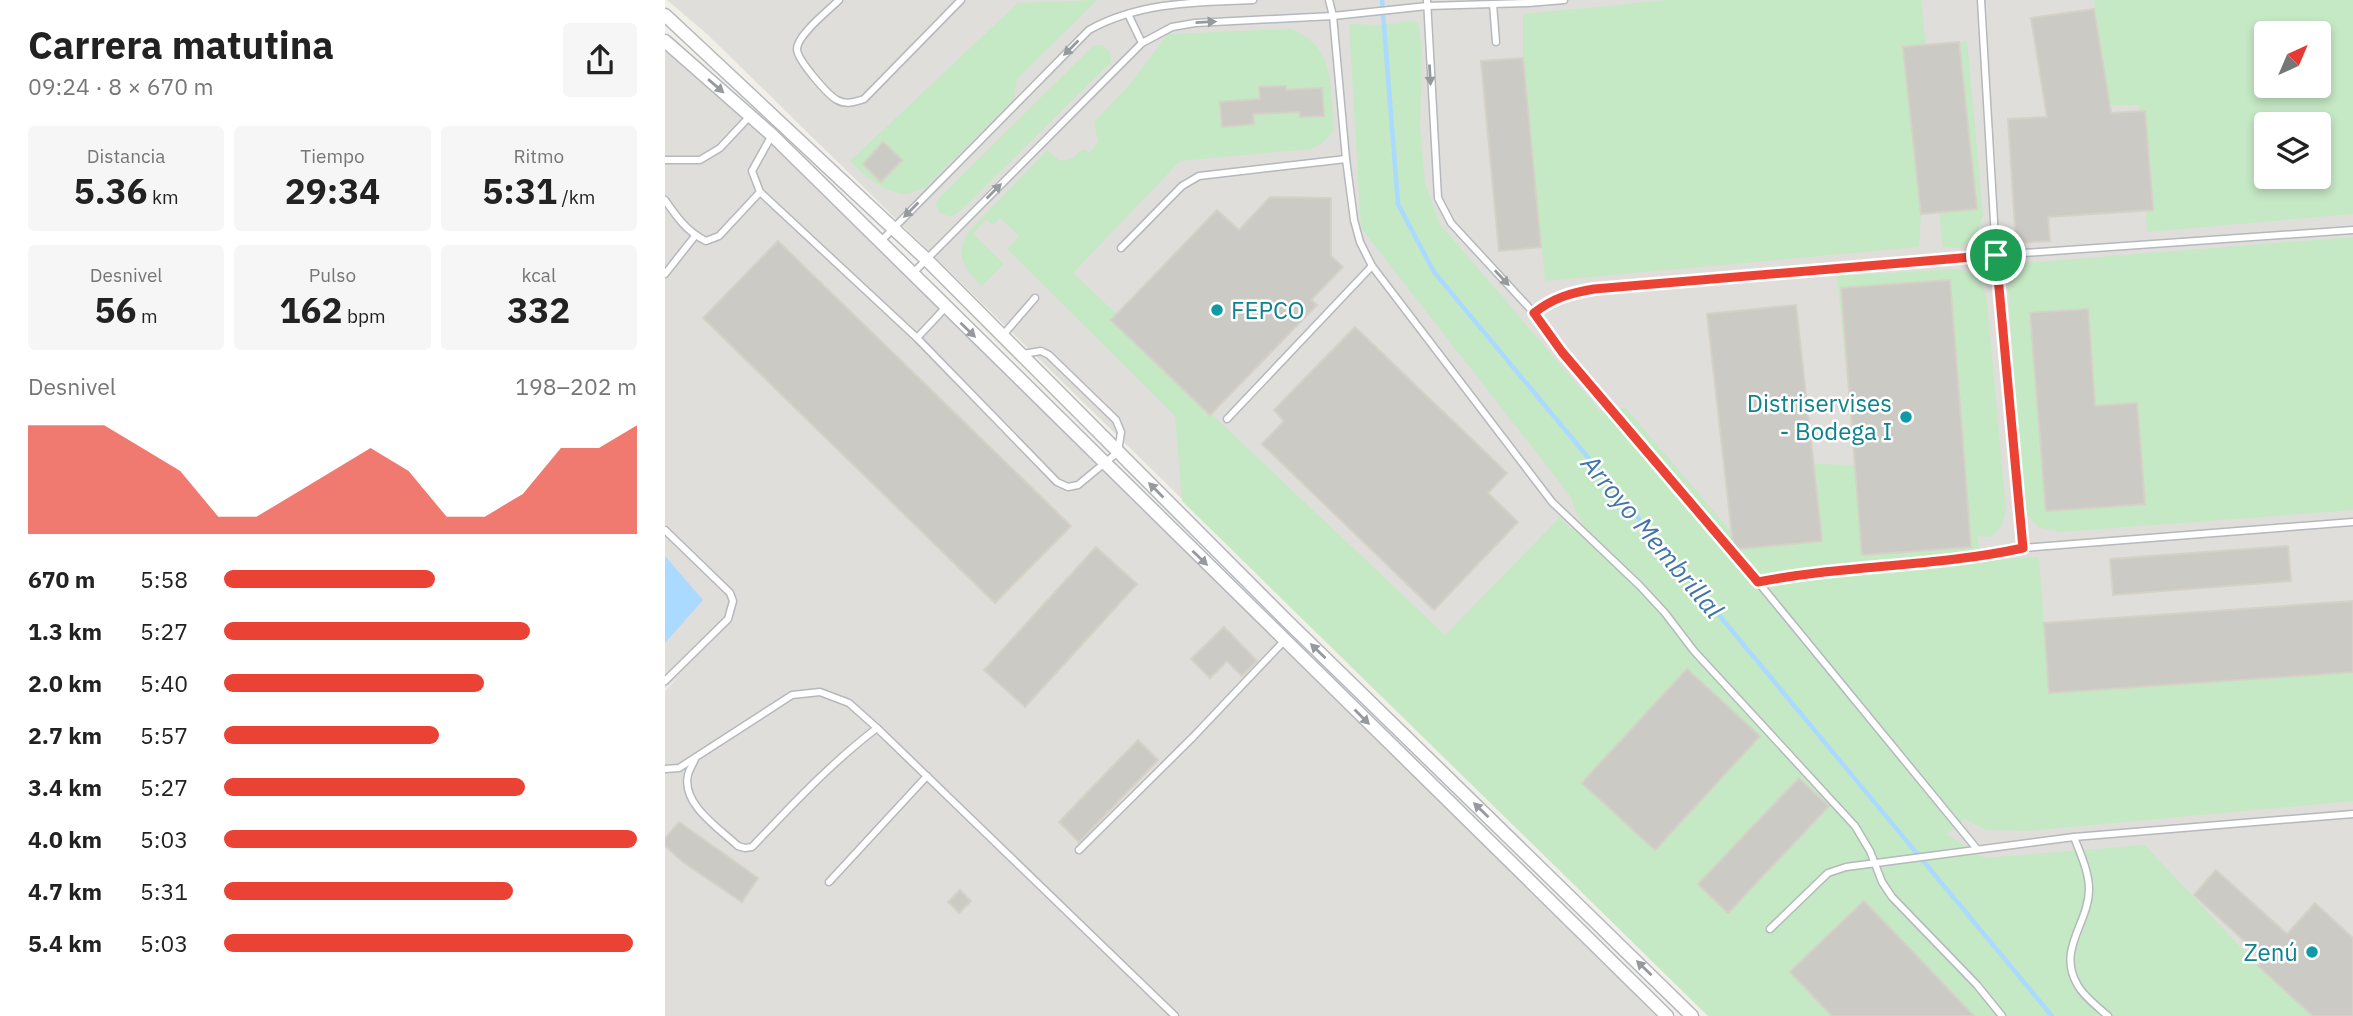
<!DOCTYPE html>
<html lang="es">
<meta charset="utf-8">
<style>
:root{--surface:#fff;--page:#f6f6f6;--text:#222;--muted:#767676;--accent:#ea4335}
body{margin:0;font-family:"IBM Plex Sans",sans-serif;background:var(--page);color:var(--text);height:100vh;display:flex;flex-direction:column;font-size:26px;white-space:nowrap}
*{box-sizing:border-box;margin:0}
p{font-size:23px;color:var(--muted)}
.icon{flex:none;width:38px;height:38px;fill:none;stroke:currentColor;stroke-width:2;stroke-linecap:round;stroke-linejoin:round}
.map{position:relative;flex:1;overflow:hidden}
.sheet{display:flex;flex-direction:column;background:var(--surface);width:665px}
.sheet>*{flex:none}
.needle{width:46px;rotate:44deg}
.tools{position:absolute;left:1589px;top:21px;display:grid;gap:14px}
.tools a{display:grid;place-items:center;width:77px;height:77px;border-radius:7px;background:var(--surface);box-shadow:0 4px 10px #0003;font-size:35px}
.pin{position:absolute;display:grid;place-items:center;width:60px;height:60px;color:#fff;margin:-30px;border:4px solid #fff;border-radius:50%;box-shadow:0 2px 7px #0007}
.round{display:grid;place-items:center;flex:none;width:74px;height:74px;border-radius:7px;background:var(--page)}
.headline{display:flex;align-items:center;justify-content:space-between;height:119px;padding:0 28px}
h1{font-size:38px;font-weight:700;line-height:52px}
.metrics{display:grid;grid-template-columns:repeat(3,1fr);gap:10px;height:119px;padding:7px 28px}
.metrics div{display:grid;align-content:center;border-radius:7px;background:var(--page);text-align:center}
.metrics b{font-size:35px;font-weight:700}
.metrics small{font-size:19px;font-weight:400}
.metrics p{font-size:19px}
.chart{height:196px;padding:14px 28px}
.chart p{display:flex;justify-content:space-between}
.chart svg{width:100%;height:126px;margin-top:7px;fill:var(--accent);opacity:.7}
ul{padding:0 28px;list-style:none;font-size:23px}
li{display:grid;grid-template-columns:112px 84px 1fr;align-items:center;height:52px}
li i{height:18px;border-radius:9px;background:var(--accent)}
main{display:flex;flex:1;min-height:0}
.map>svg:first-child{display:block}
</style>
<main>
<section class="sheet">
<div class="headline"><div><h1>Carrera matutina</h1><p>09:24 · 8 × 670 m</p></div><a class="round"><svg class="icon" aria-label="share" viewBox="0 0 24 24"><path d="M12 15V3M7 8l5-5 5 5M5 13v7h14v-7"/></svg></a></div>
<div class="metrics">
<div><p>Distancia</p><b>5.36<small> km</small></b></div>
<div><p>Tiempo</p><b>29:34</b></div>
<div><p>Ritmo</p><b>5:31<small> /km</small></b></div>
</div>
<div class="metrics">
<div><p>Desnivel</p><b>56<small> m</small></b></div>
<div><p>Pulso</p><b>162<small> bpm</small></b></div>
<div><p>kcal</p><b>332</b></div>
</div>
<div class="chart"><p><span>Desnivel</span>198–202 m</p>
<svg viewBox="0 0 160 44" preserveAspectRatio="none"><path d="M0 44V6L10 6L20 6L30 14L40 22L50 38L60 38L70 30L80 22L90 14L100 22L110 38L120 38L130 30L140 14L150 14L160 6V44z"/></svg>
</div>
<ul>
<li><b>670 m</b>5:58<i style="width:51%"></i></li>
<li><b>1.3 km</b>5:27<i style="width:74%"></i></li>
<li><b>2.0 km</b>5:40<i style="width:63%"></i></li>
<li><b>2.7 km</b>5:57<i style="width:52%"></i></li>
<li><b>3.4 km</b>5:27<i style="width:73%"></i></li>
<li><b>4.0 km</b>5:03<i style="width:100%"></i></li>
<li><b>4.7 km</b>5:31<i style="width:70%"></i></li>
<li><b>5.4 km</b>5:03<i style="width:99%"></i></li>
</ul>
</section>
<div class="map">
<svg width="1688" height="1016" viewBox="0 0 1688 1016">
<rect width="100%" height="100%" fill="#f1efe8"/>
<g fill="#e0deda" fill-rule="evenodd">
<path d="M2,0h1686v1016h-643l-1003,-982zM1601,33h53v53h-53zM1601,124h53v53h-53z"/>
<path d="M0,41l280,267 711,708h-991v-325l15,-16 -15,14z"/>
</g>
<g fill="#c5e8c5" fill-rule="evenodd">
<path d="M432,0l-80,79 -3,20 -90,89c-6,2 -15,6 -21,6 -21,-3 -39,-19 -53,-33l168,-158z"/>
<path d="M1002,0h254l5,45 -23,3 18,166 -2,33 -374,34 -22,-223v-44z"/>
<path d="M1429,0h259v214l-206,18 -8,-127h-30zM1601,33h53v53h-53zM1601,124h53v53h-53z"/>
<path d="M743,21l10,1 4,26 -2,79 5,56 15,41 160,187 26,-3 106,125 2,17 88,-9 -8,-77 41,1 -18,-189 120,-7 19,6 10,17 20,219 -5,16 -11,10 -13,-1 5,24 57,-3 10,136 304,-21v129l-327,30 -40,-1 -21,-11 -19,15 38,24 161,-13 113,121 55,50h-605l-526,-515 -7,-85 -168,-167 12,-13 -19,-18 -7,7 -7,-6 -13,15 31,30 -22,22c-20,-18 -28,-33 -11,-57l76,-79 13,11 13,-3 10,-9 7,4 8,-12 -4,-19 35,-37 39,-51 124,-5c45,21 38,58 42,101l-10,12 -13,7 -131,12 -107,112 44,41 -5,6 333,315 115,-118 9,11 19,2 -11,-15 -6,-18 -210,-269 -12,-204 32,1z"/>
<path d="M1302,40l16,175 -6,21 -17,12 -17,-1 -4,-35 37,-4 -17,-166z"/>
<path d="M429,45h9l7,7 1,10 -150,148 -10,7 -11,-4 -5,-9 8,-10z"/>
<path d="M1688,237v273l-293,22 -22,-5 -14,-16 -16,-222 2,-12 13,-14z"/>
</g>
<path fill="#aadaff" d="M0,556l38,44 -38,43z"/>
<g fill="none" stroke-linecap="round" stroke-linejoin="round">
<path stroke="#aadaff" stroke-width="4.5" d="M717,0l16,204 36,68 618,744"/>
</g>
<g fill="#cccac5" stroke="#d6d1c6" stroke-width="2">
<path d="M1429,9l17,104 34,-2 8,99 -105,7 2,24 -34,2 -8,-124 39,-2 -16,-99z"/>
<path d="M1294,42l18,167 -56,5 -18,-167z"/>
<path d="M858,58l18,189 -42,4 -18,-190z"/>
<path d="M621,86v4l36,-2 2,28 -24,1 -1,-5 -46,2 1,10 -32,3 -2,-25 40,-3 -1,-12z"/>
<path d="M218,142l19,18 -21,22 -18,-18z"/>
<path d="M605,197l61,1v58l12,11 -32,33 6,5 -107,110 -99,-95 106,-110 22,20z"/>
<path d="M113,241l293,285 -76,77 -292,-285z"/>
<path d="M1285,280l21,267 -109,8 -21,-267z"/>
<path d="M1131,305l26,236 -84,8 -5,-5 -26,-230z"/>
<path d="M1423,309l7,97 42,-3 8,101 -99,7 -16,-198z"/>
<path d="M690,327l152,146 -19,20 30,29 -84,88 -172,-166 22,-23 -10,-11z"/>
<path d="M1623,546l3,35 -178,14 -3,-36z"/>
<path d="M431,547l41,37 -112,123 -41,-37z"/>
<path d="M1688,601v71l-304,21 -5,-70z"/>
<path d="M559,627l33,34 -15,15 -15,-15 -17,17 -19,-19z"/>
<path d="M1022,669l73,67 -105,114 -73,-67z"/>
<path d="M473,740l20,20 -79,82 -20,-20z"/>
<path d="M1134,778l30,28 -101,107 -30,-29z"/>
<path d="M14,822l79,56 -16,24 -58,-39 -19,-17v-8z"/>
<path d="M1551,870l71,64 28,-31 38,35v78h-40l-55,-50 6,-7 -70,-64z"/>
<path d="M295,890l11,11 -12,12 -11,-11z"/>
<path d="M1199,901l110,115h-142l-42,-44z"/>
</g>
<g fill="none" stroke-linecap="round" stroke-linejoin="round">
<defs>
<g id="service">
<path d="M174,0c-10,10 -42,35 -42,49 0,11 31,46 40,51 9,5 18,2 27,-1l97,-99"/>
<path d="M664,0l4,16 13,143 8,61 6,22 12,24 180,236 88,84 25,27 29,38 161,175 15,25 12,31 10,15 85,88 25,31"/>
<path d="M762,0l11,198 13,25 83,90 28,39 196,230 219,267"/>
<path d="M1316,0l15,255 27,293"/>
<path d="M828,4l3,38"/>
<path d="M463,14l14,29"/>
<path d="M107,135l-20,36 8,21 157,146 140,144 11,5 10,-2 40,-33 3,-20 -5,-12 -67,-65 -8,-4 -18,3"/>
<path d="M0,160h35l20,-12 30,-32"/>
<path d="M0,200c11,16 22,32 41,41l13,-5 41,-44"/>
<path d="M215,242l209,-212c50,-28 108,-28 164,-30"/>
<path d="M456,248l61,-62 17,-10 147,-17"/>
<path d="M0,274l30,-38"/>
<path d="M247,274l230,-231 30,-16 23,-4 138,-7 94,-10 101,-3 36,-3"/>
<path d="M869,313c19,-15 36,-20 60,-24l402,-34 357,-25"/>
<path d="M338,335l32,-37"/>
<path d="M252,338l28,-30"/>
<path d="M562,419l145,-153"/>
<path d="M0,530l65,63 3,8 -5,18 -63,62"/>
<path d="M1093,582l39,-8 156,-14 70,-12 330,-26"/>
<path d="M30,759c-2,5 -6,11 -7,16 -7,29 32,54 50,71l7,2 7,-1c40,-42 79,-84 125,-119"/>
<path d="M0,769l14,-1 113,-73 28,-3 29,11 28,25 298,288"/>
<path d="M1409,837c6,16 15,35 15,52 0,34 -32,60 -12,95 6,12 21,23 31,32"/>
<path d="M414,850l114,-113 92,-97"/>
<path d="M164,882l98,-106"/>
<path d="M1105,929l58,-56 18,-6 228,-30 279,-23"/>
</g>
<g id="minor">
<path d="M0,15l261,244 361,362 405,395"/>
<path d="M0,41l107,94 895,881"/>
</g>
</defs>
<use href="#service" stroke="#b5b8bc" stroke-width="9"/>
<use href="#minor" stroke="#b5b8bc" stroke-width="15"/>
<use href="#service" stroke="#fff" stroke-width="6"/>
<use href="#minor" stroke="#fff" stroke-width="12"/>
</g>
<defs><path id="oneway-solid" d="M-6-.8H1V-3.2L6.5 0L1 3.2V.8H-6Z" transform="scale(1.75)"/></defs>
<g fill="#979a9d">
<use href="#oneway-solid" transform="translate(541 22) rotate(-3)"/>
<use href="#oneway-solid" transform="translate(406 48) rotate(135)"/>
<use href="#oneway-solid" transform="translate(765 75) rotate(87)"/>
<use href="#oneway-solid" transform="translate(51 86) rotate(41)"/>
<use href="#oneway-solid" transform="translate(329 191) rotate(-45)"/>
<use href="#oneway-solid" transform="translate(246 210) rotate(135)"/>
<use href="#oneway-solid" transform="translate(837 278) rotate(47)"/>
<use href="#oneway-solid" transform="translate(303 330) rotate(44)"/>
<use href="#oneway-solid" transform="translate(491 490) rotate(-135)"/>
<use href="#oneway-solid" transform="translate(535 558) rotate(44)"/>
<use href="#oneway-solid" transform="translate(653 651) rotate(-136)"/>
<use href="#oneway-solid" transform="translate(697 717) rotate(45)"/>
<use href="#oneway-solid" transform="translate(816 810) rotate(-136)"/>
<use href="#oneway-solid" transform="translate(979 968) rotate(-136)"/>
</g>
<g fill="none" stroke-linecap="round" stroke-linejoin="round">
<defs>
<path id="route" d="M1331,255l27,293c-87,19 -178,17 -265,34l-196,-230 -28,-39c19,-15 36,-20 60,-24z"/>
</defs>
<use href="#route" stroke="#fff" stroke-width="14"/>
<use href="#route" stroke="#ea4335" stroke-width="9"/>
</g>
<g fill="#0f9aa8" stroke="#fff" stroke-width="2.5">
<circle cx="552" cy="310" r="7"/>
<circle cx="1241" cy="417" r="7"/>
<circle cx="1647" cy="952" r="7"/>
</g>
<g text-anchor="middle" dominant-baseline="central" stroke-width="5" stroke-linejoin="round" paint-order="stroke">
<g font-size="24" fill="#0d838f" stroke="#fff" text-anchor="end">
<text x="566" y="310" text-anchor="start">FEPCO</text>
<text x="1227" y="403">Distriservises<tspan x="1227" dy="28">- Bodega I</tspan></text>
<text x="1633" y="952">Zenú</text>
</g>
<g font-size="26" font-style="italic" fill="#4174aa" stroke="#fff">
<text transform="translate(988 536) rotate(50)">Arroyo Membrillal</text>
</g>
</g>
</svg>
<div class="tools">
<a><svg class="needle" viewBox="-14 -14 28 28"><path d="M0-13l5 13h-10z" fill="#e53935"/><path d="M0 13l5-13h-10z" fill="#767676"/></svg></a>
<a><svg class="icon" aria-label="layers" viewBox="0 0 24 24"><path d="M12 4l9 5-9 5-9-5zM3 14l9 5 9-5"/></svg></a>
</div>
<div class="pin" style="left:1331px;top:255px;background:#1e9e55"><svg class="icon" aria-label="arrive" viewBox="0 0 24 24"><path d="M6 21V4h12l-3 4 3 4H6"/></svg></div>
</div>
</main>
